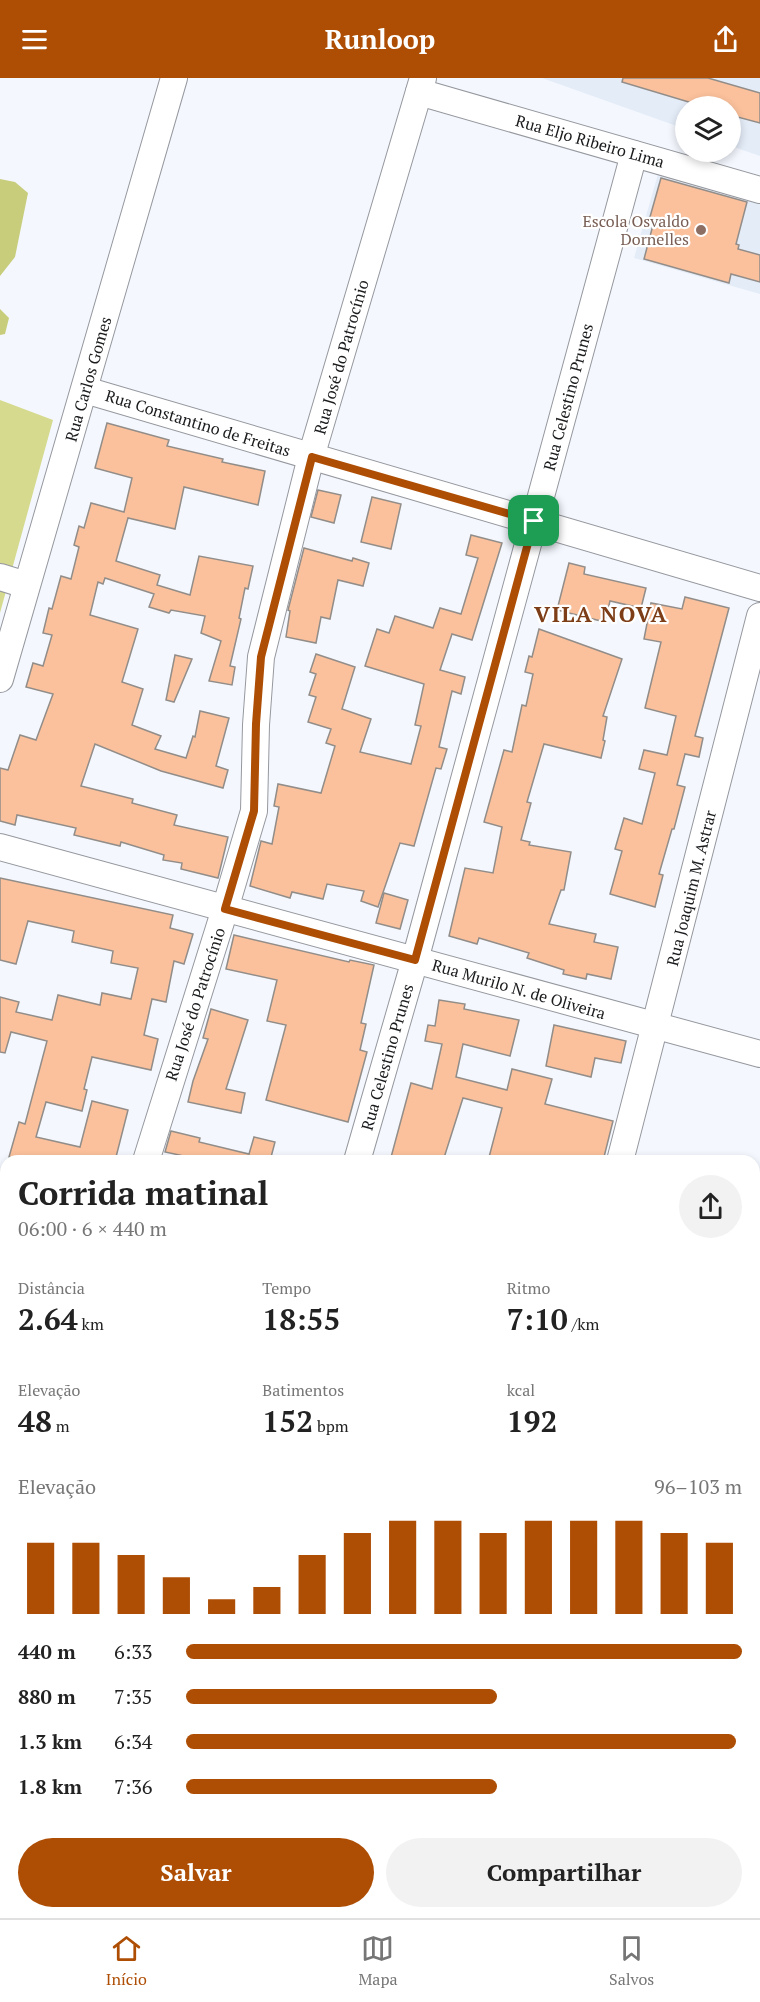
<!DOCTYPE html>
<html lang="pt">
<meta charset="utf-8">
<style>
:root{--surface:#fff;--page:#f2f2f2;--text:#222;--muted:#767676;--line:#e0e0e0;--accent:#ae4e05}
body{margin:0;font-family:"PT Serif",serif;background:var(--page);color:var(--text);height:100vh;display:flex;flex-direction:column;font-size:22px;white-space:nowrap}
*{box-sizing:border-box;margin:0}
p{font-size:20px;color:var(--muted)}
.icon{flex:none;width:33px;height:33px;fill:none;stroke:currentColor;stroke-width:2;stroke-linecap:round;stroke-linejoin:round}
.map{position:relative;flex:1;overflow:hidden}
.sheet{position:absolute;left:0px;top:1077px;width:760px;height:764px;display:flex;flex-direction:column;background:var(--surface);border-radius:18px 18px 0 0;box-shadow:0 3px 9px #0003}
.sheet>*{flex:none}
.tools{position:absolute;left:675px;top:18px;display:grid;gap:12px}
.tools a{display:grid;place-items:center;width:66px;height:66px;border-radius:50%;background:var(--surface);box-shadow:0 3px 9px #0003;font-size:30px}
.pin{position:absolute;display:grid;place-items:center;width:51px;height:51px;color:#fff;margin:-26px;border-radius:12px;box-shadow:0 3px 9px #0006}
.round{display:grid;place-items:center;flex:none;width:63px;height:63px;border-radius:32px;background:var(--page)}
.headline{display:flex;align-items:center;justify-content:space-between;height:102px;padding:0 18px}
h1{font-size:33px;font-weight:700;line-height:45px}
.figures{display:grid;grid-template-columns:repeat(3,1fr);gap:9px;height:102px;padding:6px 18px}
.figures div{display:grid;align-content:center}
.figures b{font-size:30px;font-weight:700}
.figures small{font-size:16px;font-weight:400}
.figures p{font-size:16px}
.chart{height:168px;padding:12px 18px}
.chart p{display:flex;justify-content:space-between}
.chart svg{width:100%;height:108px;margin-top:6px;stroke:var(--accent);stroke-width:6}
.cta{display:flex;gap:12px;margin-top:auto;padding:12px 18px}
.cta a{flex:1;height:69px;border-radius:36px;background:var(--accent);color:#fff;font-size:24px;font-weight:700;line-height:69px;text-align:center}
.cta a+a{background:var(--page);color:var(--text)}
ul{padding:0 18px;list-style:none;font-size:20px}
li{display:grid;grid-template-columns:96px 72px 1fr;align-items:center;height:45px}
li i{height:15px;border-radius:8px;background:var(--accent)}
header{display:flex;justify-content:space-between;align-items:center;height:78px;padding:0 18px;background:var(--accent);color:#fff;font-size:27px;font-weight:700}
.tab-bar{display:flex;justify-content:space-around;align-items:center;height:84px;border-top:2px solid var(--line);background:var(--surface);font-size:16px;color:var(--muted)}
.tab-bar a{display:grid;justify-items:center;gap:3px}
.tab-bar .on{color:var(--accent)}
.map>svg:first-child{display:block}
</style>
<header><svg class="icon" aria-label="menu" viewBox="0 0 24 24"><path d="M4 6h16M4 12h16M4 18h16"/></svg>Runloop<svg class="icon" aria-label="share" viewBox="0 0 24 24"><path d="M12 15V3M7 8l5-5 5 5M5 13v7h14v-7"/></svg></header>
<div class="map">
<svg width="760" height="1840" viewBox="0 0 760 1840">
<rect width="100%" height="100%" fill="#f4f8fe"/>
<g fill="#e4ecf8">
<path d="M542,0h218v78l-29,-10 -1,-40h-44l-1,23z"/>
<path d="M658,96l102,29v91l-126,-36z"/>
</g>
<path fill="#d5da8e" d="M0,322l53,20 -53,193z"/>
<g fill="#c8cd7c">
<path d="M0,101l15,3 13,11 -13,64 -15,19z"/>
<path d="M0,231l9,9 -4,16 -5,1z"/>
<path d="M760,1224v267l-5,18 -1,-264z"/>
</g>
<g fill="#fbc19c" stroke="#928d89" stroke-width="1.5">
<path d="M623,0h85l52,15v30l-30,-8v-9h-28l-80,-24z"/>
<path d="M661,100l86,24 -11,42 3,1 -1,4 22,6v27l-29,-8 -2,9 -85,-24 9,-34 -5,-1z"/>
<path d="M107,345l62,17 -2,6 56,13 -1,3 43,9 -7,34 -74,-18 -9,42 -47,-11 -12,43 44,14 -3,10 33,10 9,-39 54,10 -5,23 -3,-1 -6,30 2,1 -11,47 5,1 -3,18 -23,-4 12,-40 -20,-8 4,-17 -34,-6 -2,3 -20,-6 5,-13 -49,-16 -2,6 -5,-2 -8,33 48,14 -16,53 21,7 -11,36 29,11 -6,13 31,9 7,-22 2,1 5,-26 29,7 -13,48 12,4 -5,18 -62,-17 -66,-27 -14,42 52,13 -1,4 45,12 -3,10 54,12 -10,41 -37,-9 1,-6 -19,-3 1,-5 -43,-13 -1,4 -46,-11 2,-7 -59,-13 -2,10 -15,-4v-53l8,2 12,-35 16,5 17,-46 -27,-7 7,-24 10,3 9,-31 -9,-2 6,-25 3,1 9,-33 10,3 8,-32 -5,-2 5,-19 5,2 7,-25 33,9 8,-34 -37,-10z"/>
<path d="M318,412l23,5 -7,28 -23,-6z"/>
<path d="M372,419l29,7 -10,45 -30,-7z"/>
<path d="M471,457l31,8 -30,97 -20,-6 -12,36 25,7 -4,17 -9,-3 -13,56 8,2 -6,20 -5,-1 -22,78 -14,-3 -22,64 -17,-6 3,-10 -37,-7 -4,15 -31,-7 -2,6 -40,-12 11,-45 11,3 7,-37 -5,-1 4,-22 43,9 14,-47 -9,-3 5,-14 -23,-7 8,-25 -7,-2 7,-21 -6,-2 6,-18 39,13 -13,42 29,10 -11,33 51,12 10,-38 -6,-1 9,-41 -59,-18 12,-37 12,4 6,-17 38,12 7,-20 21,6 17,-56 -12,-3z"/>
<path d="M304,470l48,13 1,-3 16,5 -6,23 -25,-6 -8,39 -9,-2 -5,26 -30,-6 4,-26 -2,-1z"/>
<path d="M569,485l16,4 -1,7 62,14 -5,20 -31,-7 -5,21 -48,-12z"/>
<path d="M685,519l44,11 -34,128 8,2 -4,19 -14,-3 -8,31 8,2 -11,42h-2l-13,45 4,1 -8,32 -45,-13 12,-43 -7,-2 9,-31 18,6 13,-51 -16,-4 5,-19 23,5 9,-39 -31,-8 16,-66 -17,-3 7,-36 31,6z"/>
<path d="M539,551l83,30 -19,57 4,1 -4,23 2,1 -4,17 -57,-14 -17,58 4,1 -10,37 9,2 -1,3 42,7 -7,38h-3l-12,34 47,10 -2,8 24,5 -7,32 -24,-5 -1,5 -23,-5 1,-4 -37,-12 2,-5 -50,-15 -2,6 -28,-8 16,-68 28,5 9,-46 -18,-5 20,-72 8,2 10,-47 4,1 7,-32 -8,-2 4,-16 3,1z"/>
<path d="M175,577l17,4 -18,43 -8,-2z"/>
<path d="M0,800l173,37 -3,13 23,6 -9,30 -10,-3 -8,41 -14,-3 -8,36 14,4 -7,31 -59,-13 -8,32 3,1 -5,21 -36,-9 -10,35 44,10 12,-46 36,9 -13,51h-93l-13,-4 10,-35 6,2 22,-83 -36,-9 -6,21 -5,-1v-55l19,5 -3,10 36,8 6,-25 42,10 2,-12 29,6 7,-31 -27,-5 2,-12 -41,-9 2,-11 -46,-10 -12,43 -16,-4z"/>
<path d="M384,815l24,7 -8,29 -24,-6z"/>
<path d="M234,857l115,27 1,-2 24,5 -13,58 5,1 -6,26 7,2 -19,70 -82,-22 20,-75 -19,-4 10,-41 -51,-11z"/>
<path d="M439,922l26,4 -1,5 55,11 -9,36 -47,-12 -7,33 51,13 5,-21 40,10 -7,25 68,17 -10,40h-115l14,-53 -39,-10 -20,63h-53l21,-78 21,6 10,-45 -17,-3 3,-16 7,1z"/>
<path d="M211,931l37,11 -22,69 19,4 -4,20 -53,-11 5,-21 15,-42 -5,-1z"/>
<path d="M554,947l72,16 -5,22 -26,-5 -4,19 -45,-11z"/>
<path d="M171,1053l29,7 -1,4 50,12 5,-17 21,5 -5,19h-63l-42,-9z"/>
</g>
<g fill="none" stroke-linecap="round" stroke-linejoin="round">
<defs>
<g id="minor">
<path d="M419,14l341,98"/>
<path d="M85,312l675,198"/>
<path d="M0,499l26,8"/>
<path d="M0,601l174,-601"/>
<path d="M0,769l760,207"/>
<path d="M146,1083l79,-252 29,-98 2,-86 5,-68 50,-200 112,-379"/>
<path d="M357,1083l58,-201 219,-806"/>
<path d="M620,1083l140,-545"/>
<path d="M0,1241l6,1"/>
<path d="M754,1421l6,1"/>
<path d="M0,1734l6,-20"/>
<path d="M387,1834l19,6"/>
<path d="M438,1840l2,-6"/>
</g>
</defs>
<use href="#minor" stroke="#95989e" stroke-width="28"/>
<use href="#minor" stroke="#fff" stroke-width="26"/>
</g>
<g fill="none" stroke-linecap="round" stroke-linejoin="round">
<defs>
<path id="route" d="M312,379l222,64 -119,439 -190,-51 29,-98 2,-87 5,-67z"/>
</defs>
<use href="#route" stroke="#fff" stroke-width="12"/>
<use href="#route" stroke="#ae4e05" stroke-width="8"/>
</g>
<circle fill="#8d6e63" stroke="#fff" stroke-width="2" cx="701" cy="152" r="6"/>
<g text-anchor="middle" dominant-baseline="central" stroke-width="4.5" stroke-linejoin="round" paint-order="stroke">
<g font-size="16" fill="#1a1b1d" stroke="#fff">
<text transform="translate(590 63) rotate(16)">Rua Eljo Ribeiro Lima</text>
<text transform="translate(341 279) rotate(-74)">Rua José do Patrocínio</text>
<text transform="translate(88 301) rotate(-74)">Rua Carlos Gomes</text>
<text transform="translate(568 319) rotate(-75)">Rua Celestino Prunes</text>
<text transform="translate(198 345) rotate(17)">Rua Constantino de Freitas</text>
<text transform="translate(691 810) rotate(-76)">Rua Joaquim M. Astrar</text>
<text transform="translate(519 911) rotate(16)">Rua Murilo N. de Oliveira</text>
<text transform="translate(195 926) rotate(-72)">Rua José do Patrocínio</text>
<text transform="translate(387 979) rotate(-74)">Rua Celestino Prunes</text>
</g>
<g font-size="16" fill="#785e54" stroke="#fff" text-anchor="end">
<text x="689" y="143">Escola Osvaldo<tspan x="689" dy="18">Dornelles</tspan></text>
</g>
<g font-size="22" font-weight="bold" letter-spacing="1.5" fill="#7c3d17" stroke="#fff">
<text x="601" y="535">VILA NOVA</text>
</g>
</g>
</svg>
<div class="tools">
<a><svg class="icon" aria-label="layers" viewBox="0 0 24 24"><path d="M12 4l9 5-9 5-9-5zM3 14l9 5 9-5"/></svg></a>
</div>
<div class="pin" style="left:534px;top:443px;background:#1e9e55"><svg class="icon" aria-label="arrive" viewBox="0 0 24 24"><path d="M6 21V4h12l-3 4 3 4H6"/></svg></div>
<section class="sheet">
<div class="headline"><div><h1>Corrida matinal</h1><p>06:00 · 6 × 440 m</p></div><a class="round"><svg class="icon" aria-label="share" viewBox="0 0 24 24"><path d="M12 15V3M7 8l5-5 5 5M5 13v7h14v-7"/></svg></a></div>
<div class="figures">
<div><p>Distância</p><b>2.64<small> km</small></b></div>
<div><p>Tempo</p><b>18:55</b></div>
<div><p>Ritmo</p><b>7:10<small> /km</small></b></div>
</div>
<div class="figures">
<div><p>Elevação</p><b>48<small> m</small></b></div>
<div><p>Batimentos</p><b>152<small> bpm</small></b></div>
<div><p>kcal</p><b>192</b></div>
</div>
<div class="chart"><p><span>Elevação</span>96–103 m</p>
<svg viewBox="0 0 160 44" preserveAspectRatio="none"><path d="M5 44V15M15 44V15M25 44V20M35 44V29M45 44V38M55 44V33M65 44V20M75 44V11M85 44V6M95 44V6M105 44V11M115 44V6M125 44V6M135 44V6M145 44V11M155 44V15"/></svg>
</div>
<ul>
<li><b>440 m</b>6:33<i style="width:100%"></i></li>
<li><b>880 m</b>7:35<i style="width:56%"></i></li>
<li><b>1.3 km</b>6:34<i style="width:99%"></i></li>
<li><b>1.8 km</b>7:36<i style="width:56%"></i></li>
</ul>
<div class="cta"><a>Salvar</a><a>Compartilhar</a></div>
</section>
</div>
<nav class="tab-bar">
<a class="on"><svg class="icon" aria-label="home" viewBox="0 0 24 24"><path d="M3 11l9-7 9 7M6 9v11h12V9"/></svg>Início</a>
<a><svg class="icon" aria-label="map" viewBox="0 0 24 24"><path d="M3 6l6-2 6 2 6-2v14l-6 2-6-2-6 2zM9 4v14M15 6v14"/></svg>Mapa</a>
<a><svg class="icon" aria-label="saved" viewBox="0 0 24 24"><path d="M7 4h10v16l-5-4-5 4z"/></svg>Salvos</a>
</nav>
